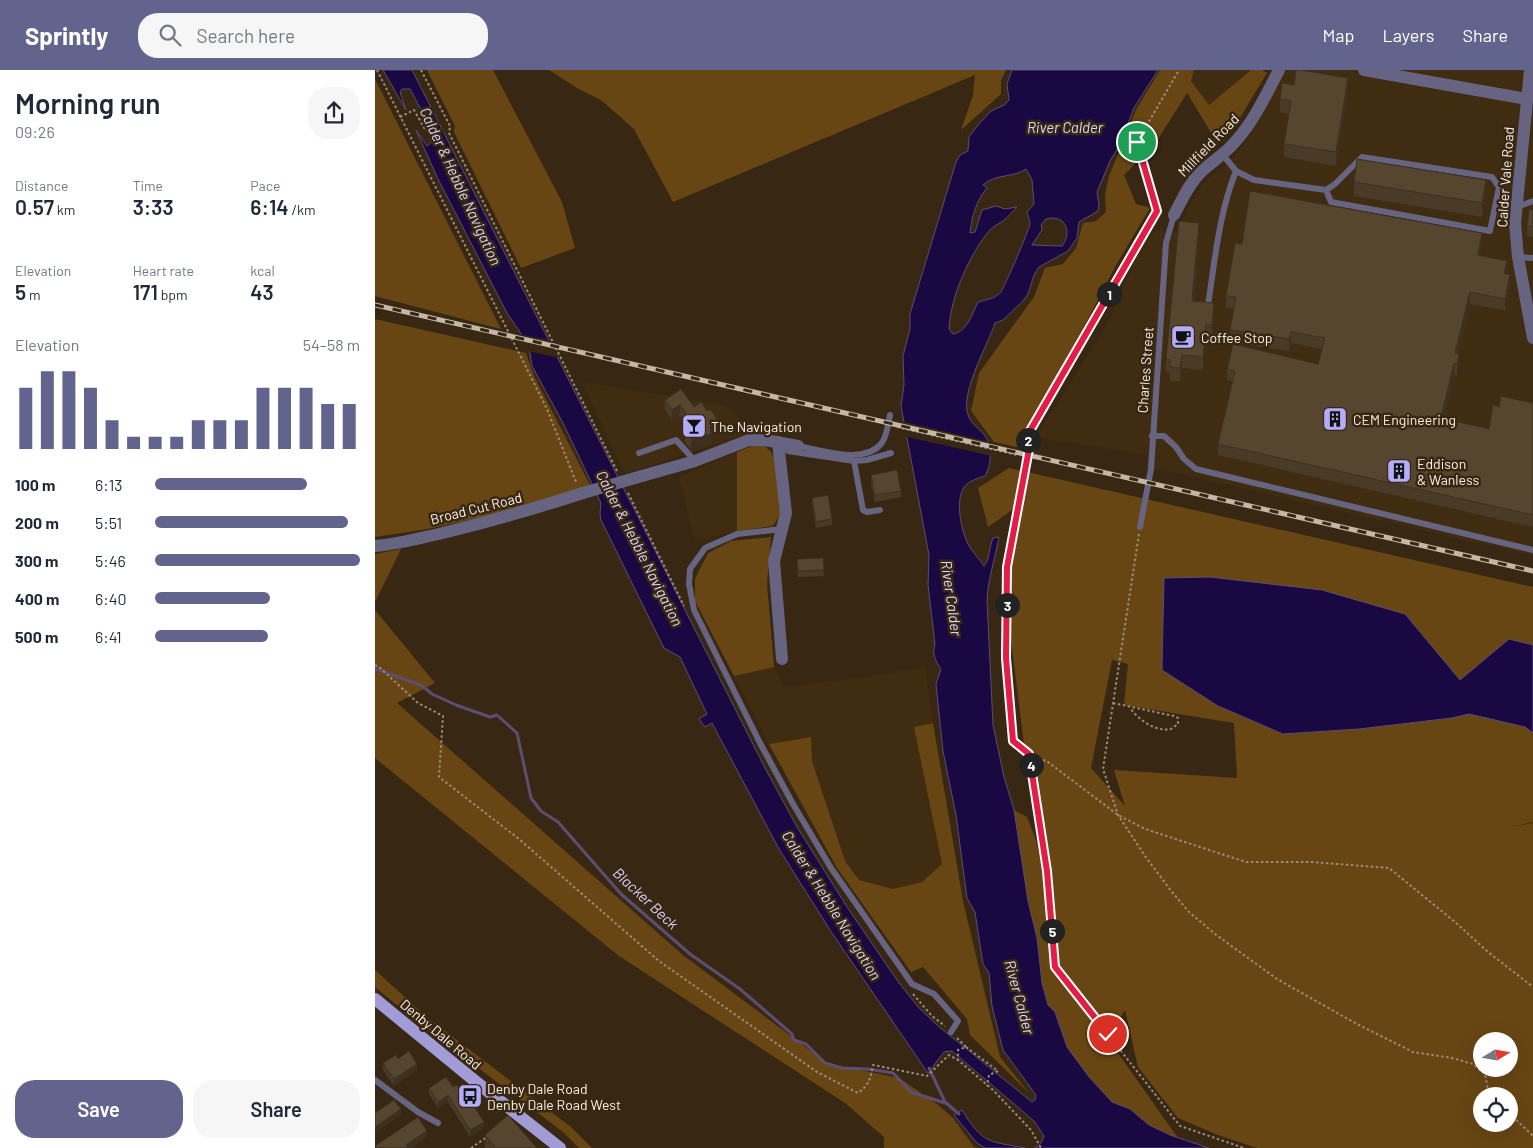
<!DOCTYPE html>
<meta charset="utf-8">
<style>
:root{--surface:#fff;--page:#f6f6f7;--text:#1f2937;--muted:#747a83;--accent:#62648e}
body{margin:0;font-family:Barlow,sans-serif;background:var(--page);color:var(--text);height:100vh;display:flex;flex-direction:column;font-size:19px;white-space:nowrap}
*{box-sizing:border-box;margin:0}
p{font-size:16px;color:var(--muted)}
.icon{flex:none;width:28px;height:28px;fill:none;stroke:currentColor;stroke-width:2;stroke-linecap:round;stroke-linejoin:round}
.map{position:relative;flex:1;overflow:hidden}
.sheet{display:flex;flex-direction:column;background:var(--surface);width:375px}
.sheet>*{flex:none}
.needle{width:32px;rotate:79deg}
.fabs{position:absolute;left:1098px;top:962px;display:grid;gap:10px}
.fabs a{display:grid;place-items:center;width:45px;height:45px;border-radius:50%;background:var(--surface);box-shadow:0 5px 20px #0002;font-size:25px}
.pin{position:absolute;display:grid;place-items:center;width:42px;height:42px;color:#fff;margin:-21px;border:2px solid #fff;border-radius:50%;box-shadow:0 1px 5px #0007}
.km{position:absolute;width:25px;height:25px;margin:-12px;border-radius:50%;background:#222;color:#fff;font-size:14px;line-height:25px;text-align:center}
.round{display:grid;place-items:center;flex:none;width:52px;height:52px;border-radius:20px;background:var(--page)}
.headline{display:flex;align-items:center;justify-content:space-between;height:85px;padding:0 15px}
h1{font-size:28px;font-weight:600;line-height:38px}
.stats{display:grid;grid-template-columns:repeat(3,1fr);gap:8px;height:85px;padding:5px 15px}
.stats div{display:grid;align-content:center}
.stats b{font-size:21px;font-weight:600}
.stats small{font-size:14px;font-weight:400}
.stats p{font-size:14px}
.chart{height:140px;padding:10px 15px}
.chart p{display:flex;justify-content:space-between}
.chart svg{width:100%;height:90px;margin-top:5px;stroke:var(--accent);stroke-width:6}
.action{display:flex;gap:10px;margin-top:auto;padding:10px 15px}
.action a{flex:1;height:58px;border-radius:20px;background:var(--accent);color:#fff;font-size:20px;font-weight:600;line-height:58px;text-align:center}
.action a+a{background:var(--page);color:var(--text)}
ul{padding:0 15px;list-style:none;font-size:16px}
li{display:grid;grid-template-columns:80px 60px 1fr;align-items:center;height:38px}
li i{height:12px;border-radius:6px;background:var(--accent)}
header{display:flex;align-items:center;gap:30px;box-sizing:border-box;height:70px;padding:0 25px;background:var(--accent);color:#fff}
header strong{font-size:24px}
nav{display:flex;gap:28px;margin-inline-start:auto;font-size:18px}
.search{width:350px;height:45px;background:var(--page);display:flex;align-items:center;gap:12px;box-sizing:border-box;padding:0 18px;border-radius:20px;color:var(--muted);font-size:19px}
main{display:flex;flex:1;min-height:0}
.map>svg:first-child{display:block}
</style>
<header>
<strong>Sprintly</strong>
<div class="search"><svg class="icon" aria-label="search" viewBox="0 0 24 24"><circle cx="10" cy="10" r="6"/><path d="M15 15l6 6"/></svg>Search here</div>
<nav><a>Map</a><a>Layers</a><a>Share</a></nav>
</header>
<main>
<section class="sheet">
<div class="headline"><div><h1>Morning run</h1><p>09:26</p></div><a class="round"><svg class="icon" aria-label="share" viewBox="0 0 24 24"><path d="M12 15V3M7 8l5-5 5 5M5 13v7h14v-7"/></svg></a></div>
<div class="stats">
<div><p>Distance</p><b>0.57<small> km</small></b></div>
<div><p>Time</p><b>3:33</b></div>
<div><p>Pace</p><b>6:14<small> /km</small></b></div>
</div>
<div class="stats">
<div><p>Elevation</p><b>5<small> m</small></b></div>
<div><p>Heart rate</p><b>171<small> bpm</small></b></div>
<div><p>kcal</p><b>43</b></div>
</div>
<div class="chart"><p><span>Elevation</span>54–58 m</p>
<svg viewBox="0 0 160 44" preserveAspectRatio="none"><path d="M5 44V14M15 44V6M25 44V6M35 44V14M45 44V30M55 44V38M65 44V38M75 44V38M85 44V30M95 44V30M105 44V30M115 44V14M125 44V14M135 44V14M145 44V22M155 44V22"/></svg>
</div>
<ul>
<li><b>100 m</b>6:13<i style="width:74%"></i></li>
<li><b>200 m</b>5:51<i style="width:94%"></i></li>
<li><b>300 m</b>5:46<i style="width:100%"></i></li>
<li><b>400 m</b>6:40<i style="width:56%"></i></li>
<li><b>500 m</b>6:41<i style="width:55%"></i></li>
</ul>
<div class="action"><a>Save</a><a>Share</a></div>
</section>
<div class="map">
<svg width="1158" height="1078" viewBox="0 0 1158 1078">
<rect width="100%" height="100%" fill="#382813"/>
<g fill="#402c10">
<path d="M819,0h57l-42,35 -18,-24z"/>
<path d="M911,0h247v486l-373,-87h-13v-14l-111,-18 68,-107 37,-82 15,-18 19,3 27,-49 30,-25 18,-22z"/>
<path d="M207,312l143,23 27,27 -127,42z"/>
<path d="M362,382v79l-43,9 -15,-63z"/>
<path d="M399,597l10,20 88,-11 53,-9 8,56 -19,4 28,137 -20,18 -29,7 -34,-9 -14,-19 -33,-100 -1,-24 -42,7 -35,-68z"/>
</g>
<g fill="#684614" fill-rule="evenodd">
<path d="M52,0h66l69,132 13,46 -54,20 -67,-136 1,-6z"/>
<path d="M174,0h457l-5,10v14l-40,36 12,-35 2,-20 -302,127 -39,-73 -33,-29 -24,-12z"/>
<path d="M785,0h34l-3,11 18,24 42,-35h11l5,3 -26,43 -23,28 -31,-51 -32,51 -31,31 12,29 14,4 -34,57 -27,52 -72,130 -23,-5 -23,-31 8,-38 55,-76 11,-29 18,-4 13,-16 7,-25 13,-2 10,-9 -1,-17 4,-19 27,-66z"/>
<path d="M0,9l126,250 -126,-33z"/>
<path d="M0,249l151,34 8,23 56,109 -62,22 -100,22 -53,8z"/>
<path d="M377,376h13l6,6 4,8 6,52 -6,11 -3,3 -35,5v-79z"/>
<path d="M634,398l524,119v58l-24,-6 -49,41 -55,-66 -241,-36 -2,92 56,36 65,28 76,-5 93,-11 17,-4 56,13 8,6v89l-23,5 23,-4v325h-276l-39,-13 -40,-17 -40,-51 -13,-57 -17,29 70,99 -29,-13 -19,-16 -18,-7 -23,-25 -22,-30 -12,-35 -7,-7 -6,-22 -5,-45 -9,-37 -14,-91 13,7 9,23 8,38 5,-3 -25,-131 -13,-104 -3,-88 7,-44 -27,19 -10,-39zM737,590l16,4 -4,41 110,18 3,55 -123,-8 11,36 -34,-38zM1106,971h28v28h-28zM1106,1026h28v28h-28z"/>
<path d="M396,467l-4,47 7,83 -40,9 -39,-75v-22l13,-26 23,-12z"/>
<path d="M26,479l-26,53v-48z"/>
<path d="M0,540l60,73 -38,20 287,253 143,107 72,15 38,26 16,14 21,29 5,1h-95v-11l-39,-34 -226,-147 -244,-198z"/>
<path d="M558,653l30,178 37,156 29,36 -59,-58 -3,-16 -44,-52 -12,5 -74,-104 -68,-124 42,-7 1,24 33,100 14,19 34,9 29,-7 20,-18 -28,-137z"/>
<path d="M0,900l53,48 143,109 21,21h-13l-16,-16 -143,-108 -45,-37z"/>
</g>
<g fill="#190842" stroke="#5c4d72" fill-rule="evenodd">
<path d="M8,0h29l353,698 32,59 50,80 52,76 20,25 19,18 94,76 3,-2 1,-5 -33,-45 -11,-44 -3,-33 -6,-9 -8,-52 -8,-14 -11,-83 -13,-64 -7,-67 5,-15c-6,-9 -9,-15 -6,-25l-7,-59 1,-30 -28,-149 3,-21 -1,-29 7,-27v-15l46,-152 4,-7 8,-4 1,-14 9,-12 13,-14 13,-6 5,-5 -2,-16 5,-14h146l-24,38 -14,36 -10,17 -13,31 2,13 -1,6 -19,11 -2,16 -9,13 -29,16 -5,8 -6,19 -5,7 -20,19 -8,3c-8,23 -32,65 -28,88 3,15 14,17 20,28 5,12 4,27 -2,37 -7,2 -16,5 -21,11 -9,14 -3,43 4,57 4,8 11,14 16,22 6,-7 5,-19 9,-28l6,-1c-4,22 -11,42 -12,63l6,125 11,52 10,33 14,91 9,37 5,45 6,22 7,7 12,35 22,30 23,25 18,7 19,16 21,10 39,13h-175c6,-2 8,-6 10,-12l-10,-15 -82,-70 -8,1 -16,21 -96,-140 -53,-84 -67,-126 -7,4 -6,-8 8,-5 -27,-57 -16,-9 -63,-128 -1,-6 1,-11 -38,-80 -31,-57 -2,-13 -10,-21 -13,-19 -69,-134 -22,-49 11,16c6,-4 8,-7 6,-14l-23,-43h-8l-2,3 6,18zM651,99l6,11 2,24 -7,8c1,4 3,9 3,12 -1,6 -26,65 -30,69 -6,6 -15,7 -22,9 -6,12 -11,30 -25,32l-4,-5c1,-31 21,-76 41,-99 4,-4 8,-6 13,-9 5,-4 9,-9 14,-14l-12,2 -9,-3 -14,4 -7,22 -5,1c2,-17 6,-32 17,-45l-4,-3c14,-12 31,-7 43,-16zM677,148c16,0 19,17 10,28l-30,-1 10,-15 -1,-5 5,-6z"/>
<path d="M835,507l112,13 83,24 55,66 49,-41 24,6v88l-8,-6 -56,-13 -17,4 -93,11 -76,5 -65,-28 -56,-36 2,-92z"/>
<path d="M587,1040c21,34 26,31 63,38h-40l-8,-5 -23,-28z"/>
</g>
<g fill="#382813">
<path d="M143,264l35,7 8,17 -35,-7z"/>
<path d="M525,351l90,21 2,14 -89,-20z"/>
</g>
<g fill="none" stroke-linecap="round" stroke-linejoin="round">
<g stroke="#5c4d72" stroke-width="3">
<path d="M0,599l46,16 11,9 24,11 34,12 7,-2 20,18 14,65 10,13 17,11 63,72 69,60 50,35 52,45 2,6 12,4 19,19 17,5 26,1 25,4 18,19 37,12"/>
<path d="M554,998l16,34 14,12"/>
</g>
<g stroke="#998c7b" stroke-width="2" stroke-dasharray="2.5 2.5" stroke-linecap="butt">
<path d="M2,0l170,339 29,73"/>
<path d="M46,0l29,56 -1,7 168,338"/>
<path d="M25,47l14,-7 12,21 4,-3"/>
<path d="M522,357l120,28 140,-244 -20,-69 42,-72"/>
<path d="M652,365l2,14 -22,118 -1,91 7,83 16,13 18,117 8,96 125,159 64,22"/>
<path d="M253,423l56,113"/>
<path d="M764,464l-36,235 15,46 27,41 27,36 17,20 26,22 62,45 78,44 58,29 39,6 21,6 12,10 4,21 2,1"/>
<path d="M0,595l4,2 39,36 25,13 -4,61 80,62 140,122 158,111 41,21c12,-9 12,-14 15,-28l54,11 22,-21 9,5"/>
<path d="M738,633l61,13 4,2v6l-7,5c-16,3 -32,-9 -41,-21"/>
<path d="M654,684l19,8 70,53 27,14 101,33h65l78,6 66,54 33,30 45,35"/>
<path d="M538,924l19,22 13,10"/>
<path d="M582,968l9,9 -8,3v10l35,30 38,40 10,18"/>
<path d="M591,977l32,24 -9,4 -2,11"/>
<path d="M1134,1043l24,23"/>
<path d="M96,1078l16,-11"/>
</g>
<g stroke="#666481" stroke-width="6">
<path d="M848,85l13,16 18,9 72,10 9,-6 27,-27 130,20 7,10 -9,44 -159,-29 -5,-12"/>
<path d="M1142,137l16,-6"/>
<path d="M1143,187l15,1"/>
<path d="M833,235c7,-45 11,-92 28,-134"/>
<path d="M777,366h12l12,11 8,12 12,10 337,81"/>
<path d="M407,376l6,5 66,10 13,-1 24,-7"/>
<path d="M423,376c23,4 65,19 83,-2 6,-7 7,-20 9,-29"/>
<path d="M264,383l37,-13 19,21"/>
<path d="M479,391l9,49 4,2 13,-2"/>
<path d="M765,457l11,-58 15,-226 8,-28"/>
<path d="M407,459l-45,5 -32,14 -15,21 -1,15 5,26 66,133 33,61 38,64 81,116 22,10 24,27 -7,11"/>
<path d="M0,1010l43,32 20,11"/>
</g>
<g stroke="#666481" stroke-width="12">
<path d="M989,0l163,29"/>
<path d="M1155,0l-15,153 3,34 15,81"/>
<path d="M403,372l8,71 -12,48 8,98"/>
<path d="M267,406l53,-15 54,-21h16l33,6"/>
<path d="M0,476c23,-2 45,-8 68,-13 48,-12 94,-25 140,-40"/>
</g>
<path stroke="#666481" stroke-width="12" d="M799,145c8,-15 14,-30 26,-42 11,-11 25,-19 35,-31 19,-21 31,-47 44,-72"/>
<path stroke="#a19bd6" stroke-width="12" d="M0,929l100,82 85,67"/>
<defs>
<path id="rail" d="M0,235l1158,266"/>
</defs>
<use href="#rail" stroke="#c3b8a8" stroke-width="5"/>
<use href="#rail" stroke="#382813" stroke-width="3" stroke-dasharray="9" stroke-linecap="butt"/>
<path stroke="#666481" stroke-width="12" d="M208,423l59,-17"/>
</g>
<g fill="#4a3b28">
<path d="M919,15l54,6 -12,75 -52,-9v-13l5,-30 -9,-2v-13z"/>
<path d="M979,112l132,12 -4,23 -128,-21z"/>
<path d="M1158,140v27l-6,-1v-10z"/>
<path d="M824,166l-5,65 20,15 -2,22h-6l-3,32 -21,-2 -2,13h-10v-8l-4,-1v-13z"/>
<path d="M867,174l240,1 -2,11 26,18 4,12 -5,24 -35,-6 -12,50 1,11 -2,11 -3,-1 -10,44 45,10 10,-22 34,-4v124l-315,-72v-11l15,-62 -6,-2v-11l91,-5 4,-15 -31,-6 -2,8 -59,-9v-12l4,-21 -8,-1v-12z"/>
<path d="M290,330l29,7 25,24 -8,5v8l-20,5 -6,-8v-10l5,-2 -10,-14 -8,5 -7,-10z"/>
<path d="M496,405l30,16v6l-26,5 -4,-20z"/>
<path d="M437,428l20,21v6l-16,3 -4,-23z"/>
<path d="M448,488l1,18 -26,1 -1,-18z"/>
<path d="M23,989l19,11 -23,16 -11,-16v-7z"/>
<path d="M78,1017l31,41 -14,9 -22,-35 -10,6 -9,-14v-6z"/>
<path d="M110,1065l52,13h-52z"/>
</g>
<g fill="#3c3021">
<path d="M973,8v13l-12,75v-14z"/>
<path d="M1111,110v14l-4,23v-14z"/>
<path d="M824,153v13l-7,78v-13z"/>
<path d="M1107,163v12l-4,22v-12z"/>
<path d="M1132,191v12l-3,11v-11z"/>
<path d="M1135,205v11l-5,24v-11z"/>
<path d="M1095,222v12l-15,61v-12z"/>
<path d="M839,233v13l-2,22v-13z"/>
<path d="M831,254v14l-3,32v-13z"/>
<path d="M916,262v11l-2,8v-12z"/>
<path d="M1084,284v11l-2,11v-12z"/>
<path d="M807,285v13l-2,13v-13z"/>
<path d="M1079,293v12l-13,55v-12z"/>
<path d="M305,335v10l-8,5v-10z"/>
<path d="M344,351v10l-8,5v8l-20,5v-10z"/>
<path d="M42,994v6l-23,16v-7z"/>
<path d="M73,1025v7l-10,6v-6z"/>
<path d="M26,1039v6l-26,18v-6z"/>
<path d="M109,1052v6l-14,9v-7z"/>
<path d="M52,1061v6l-15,11h-6v-3z"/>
</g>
<g fill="#56452f" stroke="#3c3021">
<path d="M921,0h5l47,8 -12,74 -52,-8 7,-43 -11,-2 2,-16 12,2z"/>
<path d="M982,89l129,21 -4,23 -128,-21z"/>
<path d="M875,121l232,42 -4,22 29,6 -3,12 6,2 -5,24 -35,-7 -15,61 4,1 -2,10 -3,-1 -13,55 48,11 4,-24 6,2 2,-11 32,7v112l-315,-71 17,-73 -8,-2 6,-25 85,20 7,-26 -34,-6 -2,7 -59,-9 6,-33 -10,-1 9,-53 7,1z"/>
<path d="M1154,139l4,1v17l-6,-1z"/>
<path d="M804,151l20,2 -7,78 22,2 -2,22 -6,-1 -3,33 -21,-2 -2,13 -10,-1v-7l-4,-1z"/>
<path d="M306,319l13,18 7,-5 6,9 3,-2 9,12 -9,6 1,7 -20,5 -6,-8 11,-3 -16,-23 -8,5 -7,-10z"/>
<path d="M522,400l4,21 -26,4 -4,-20z"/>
<path d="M453,425l4,24 -16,3 -4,-24z"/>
<path d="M448,488l1,12 -26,1 -1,-12z"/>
<path d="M34,981l8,13 -23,15 -11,-16 13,-8 2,4z"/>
<path d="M71,1007l7,10 4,-2 9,14 2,-2 16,25 -14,8 -22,-35 -10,7 -9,-14z"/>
<path d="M19,1030l7,9 -26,18v-14z"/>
<path d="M133,1045l29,33h-41l-11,-13z"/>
<path d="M43,1047l9,14 -21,14 2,3h-31l-2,-2z"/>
</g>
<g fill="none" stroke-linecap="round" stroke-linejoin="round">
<defs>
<path id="route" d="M733,964l-53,-67 -8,-96 -18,-117 -16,-13 -7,-83 1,-91 22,-118 -2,-13 130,-225 -20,-69"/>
</defs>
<use href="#route" stroke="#fff" stroke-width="10"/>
<use href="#route" stroke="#e11d48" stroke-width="6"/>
</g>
<defs>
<symbol id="cafe-square" viewBox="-11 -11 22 22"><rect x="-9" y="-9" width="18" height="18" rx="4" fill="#b4acf9" stroke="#382813"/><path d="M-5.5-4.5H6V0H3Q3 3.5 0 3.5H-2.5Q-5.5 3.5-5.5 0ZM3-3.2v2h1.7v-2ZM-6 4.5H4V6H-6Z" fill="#111"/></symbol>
<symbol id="building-square" viewBox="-11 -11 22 22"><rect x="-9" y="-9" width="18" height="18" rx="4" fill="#b4acf9" stroke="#382813"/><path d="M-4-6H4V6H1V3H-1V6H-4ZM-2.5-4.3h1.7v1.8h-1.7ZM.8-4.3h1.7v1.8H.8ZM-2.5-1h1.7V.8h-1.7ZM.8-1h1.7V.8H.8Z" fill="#111"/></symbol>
<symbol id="bar-square" viewBox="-11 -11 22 22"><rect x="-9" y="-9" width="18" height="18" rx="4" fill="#b4acf9" stroke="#382813"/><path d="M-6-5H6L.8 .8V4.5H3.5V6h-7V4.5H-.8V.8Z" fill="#111"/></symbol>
<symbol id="bus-square" viewBox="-11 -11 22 22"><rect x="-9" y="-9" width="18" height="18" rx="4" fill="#b4acf9" stroke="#382813"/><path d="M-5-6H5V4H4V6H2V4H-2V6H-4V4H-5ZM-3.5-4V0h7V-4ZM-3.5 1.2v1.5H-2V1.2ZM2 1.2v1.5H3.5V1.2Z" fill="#111"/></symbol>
</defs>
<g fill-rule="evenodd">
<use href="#cafe-square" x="794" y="253" width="28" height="28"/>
<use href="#building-square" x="946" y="335" width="28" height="28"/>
<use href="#bar-square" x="305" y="342" width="28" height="28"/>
<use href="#building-square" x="1010" y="387" width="28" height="28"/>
<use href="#bus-square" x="81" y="1012" width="28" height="28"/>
</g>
<g text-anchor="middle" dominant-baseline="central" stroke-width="5" stroke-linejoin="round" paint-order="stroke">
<g font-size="14" fill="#f9efe2" stroke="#382813">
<text transform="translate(833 75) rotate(-46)">Millfield Road</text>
<text transform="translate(1130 107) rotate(-86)">Calder Vale Road</text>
<text transform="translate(770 300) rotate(-86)">Charles Street</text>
<text transform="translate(101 438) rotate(-14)">Broad Cut Road</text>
<text transform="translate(66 964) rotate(40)">Denby Dale Road</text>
</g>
<g font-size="14" fill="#f9efe2" stroke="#382813" text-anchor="start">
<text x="826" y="267">Coffee Stop</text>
<text x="978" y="349">CEM Engineering</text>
<text x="336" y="356">The Navigation</text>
<text x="1042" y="393">Eddison<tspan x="1042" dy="16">&amp; Wanless</tspan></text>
<text x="112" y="1018">Denby Dale Road<tspan x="112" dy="16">Denby Dale Road West</tspan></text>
</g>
<g font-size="15" font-style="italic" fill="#dad7fd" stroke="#382813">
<text x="690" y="57">River Calder</text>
<text transform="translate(86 116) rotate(65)">Calder &amp; Hebble Navigation</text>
<text transform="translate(265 478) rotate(63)">Calder &amp; Hebble Navigation</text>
<text transform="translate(577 528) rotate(82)">River Calder</text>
<text transform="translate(271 828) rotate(43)">Blacker Beck</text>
<text transform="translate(457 835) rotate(58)">Calder &amp; Hebble Navigation</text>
<text transform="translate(645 927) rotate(75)">River Calder</text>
</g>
</g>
</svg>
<div class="fabs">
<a><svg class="needle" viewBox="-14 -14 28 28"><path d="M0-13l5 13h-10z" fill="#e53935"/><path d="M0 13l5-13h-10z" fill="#747a83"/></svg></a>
<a><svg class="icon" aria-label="locate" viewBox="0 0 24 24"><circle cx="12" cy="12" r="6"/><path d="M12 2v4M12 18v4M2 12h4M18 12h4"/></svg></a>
</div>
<div class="pin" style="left:762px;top:72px;background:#1e9e55"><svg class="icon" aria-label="arrive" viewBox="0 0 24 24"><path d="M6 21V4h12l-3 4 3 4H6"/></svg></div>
<div class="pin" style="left:733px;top:964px;background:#d93025"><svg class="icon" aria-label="check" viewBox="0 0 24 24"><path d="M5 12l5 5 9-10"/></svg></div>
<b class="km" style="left:734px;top:224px">1</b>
<b class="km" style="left:653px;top:370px">2</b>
<b class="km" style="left:632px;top:535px">3</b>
<b class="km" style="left:656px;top:695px">4</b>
<b class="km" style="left:677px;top:861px">5</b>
</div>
</main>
